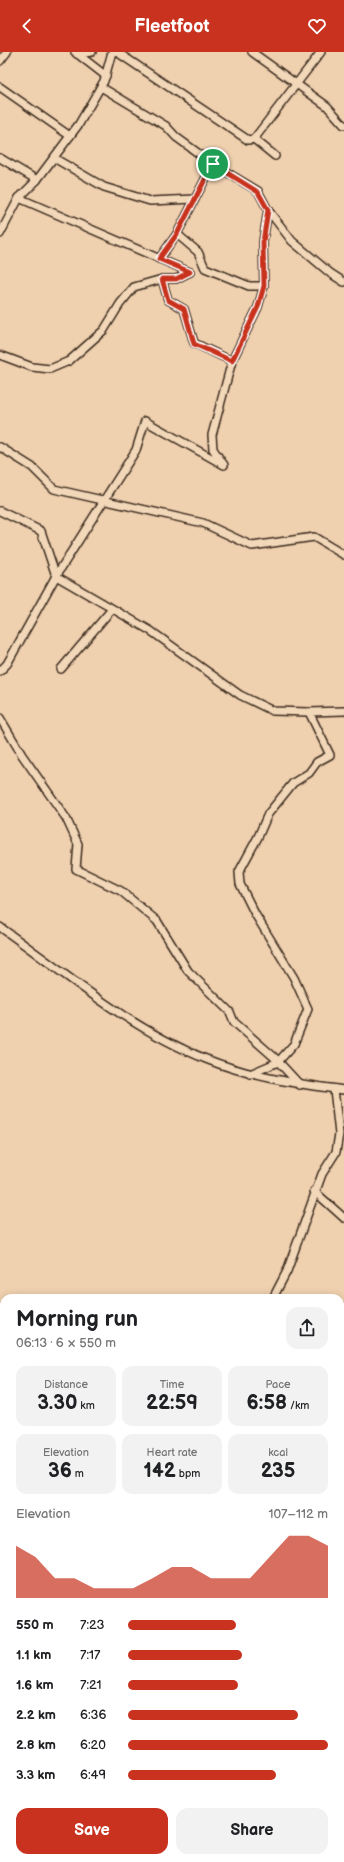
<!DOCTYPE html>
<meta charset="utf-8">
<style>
:root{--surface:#fff;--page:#f2f2f2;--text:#202124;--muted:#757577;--accent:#c8321e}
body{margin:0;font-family:"Balsamiq Sans",sans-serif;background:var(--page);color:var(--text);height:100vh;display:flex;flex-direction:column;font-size:15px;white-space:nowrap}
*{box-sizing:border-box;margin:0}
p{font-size:13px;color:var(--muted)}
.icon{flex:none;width:22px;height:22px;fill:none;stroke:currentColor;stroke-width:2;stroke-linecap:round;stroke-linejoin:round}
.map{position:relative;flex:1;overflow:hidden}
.panel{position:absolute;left:0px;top:1242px;width:344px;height:568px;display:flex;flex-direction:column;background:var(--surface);border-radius:12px 12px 0 0;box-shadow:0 2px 10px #0003}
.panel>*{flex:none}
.pin{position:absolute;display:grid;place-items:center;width:34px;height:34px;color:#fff;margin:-17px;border:2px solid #fff;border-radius:50%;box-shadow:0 1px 4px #0007}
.round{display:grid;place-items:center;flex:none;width:42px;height:42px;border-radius:12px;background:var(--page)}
.summary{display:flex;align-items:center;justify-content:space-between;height:68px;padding:0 16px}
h1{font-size:22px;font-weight:700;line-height:30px}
.metrics{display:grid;grid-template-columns:repeat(3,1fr);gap:6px;height:68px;padding:4px 16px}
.metrics div{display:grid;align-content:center;border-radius:10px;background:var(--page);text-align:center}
.metrics b{font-size:20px;font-weight:700}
.metrics small{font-size:11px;font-weight:400}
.metrics p{font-size:11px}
.chart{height:112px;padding:8px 16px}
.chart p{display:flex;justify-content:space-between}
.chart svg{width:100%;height:72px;margin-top:4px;fill:var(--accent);opacity:.7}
.cta{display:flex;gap:8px;margin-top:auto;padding:8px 16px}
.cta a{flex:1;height:46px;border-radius:12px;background:var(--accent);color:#fff;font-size:16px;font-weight:700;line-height:46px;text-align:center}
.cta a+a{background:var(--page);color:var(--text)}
ul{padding:0 16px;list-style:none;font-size:13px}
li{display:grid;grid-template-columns:64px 48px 1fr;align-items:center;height:30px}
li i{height:10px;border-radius:5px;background:var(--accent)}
header{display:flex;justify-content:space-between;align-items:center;height:52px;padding:0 16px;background:var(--accent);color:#fff;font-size:18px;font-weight:700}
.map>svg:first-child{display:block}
</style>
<header><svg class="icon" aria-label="back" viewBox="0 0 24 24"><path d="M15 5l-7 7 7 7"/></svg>Fleetfoot<svg class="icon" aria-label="heart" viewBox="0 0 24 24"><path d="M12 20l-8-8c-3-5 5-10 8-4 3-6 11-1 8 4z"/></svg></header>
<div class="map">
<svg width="344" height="1810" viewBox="0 0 344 1810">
<rect width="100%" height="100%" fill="#efd0af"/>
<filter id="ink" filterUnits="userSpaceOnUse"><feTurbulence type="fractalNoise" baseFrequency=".025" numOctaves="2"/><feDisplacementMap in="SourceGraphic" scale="8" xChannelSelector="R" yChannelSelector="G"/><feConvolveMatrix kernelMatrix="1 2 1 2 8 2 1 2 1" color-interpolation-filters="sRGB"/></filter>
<g filter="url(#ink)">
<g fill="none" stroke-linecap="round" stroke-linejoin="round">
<defs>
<g id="minor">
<path d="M75,0l31,24"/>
<path d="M117,0l131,88 6,-1 67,-87"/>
<path d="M252,0l75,54 17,19"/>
<path d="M77,2l15,-2"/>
<path d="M0,9l7,-9"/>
<path d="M0,35l70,49"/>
<path d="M101,35l65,39 10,11 37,27 45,27 10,19 24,31 38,32 14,9"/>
<path d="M254,87l21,17"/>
<path d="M0,106l37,22"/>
<path d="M54,106l50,29 46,14 45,-2 18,-35"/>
<path d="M19,146l171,74"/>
<path d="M0,182l19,-36 18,-18 42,-56 25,-43 8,-29"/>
<path d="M177,182l21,18 7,16 44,18h15"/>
<path d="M159,207l18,-25 18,-35"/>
<path d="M0,303l32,12 18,2 19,-8 35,-31 16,-26 14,-17 28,-8h14l14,-7"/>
<path d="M232,309l26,-54 6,-21 -1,-44 5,-32"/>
<path d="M0,395l32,20 22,22 149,34 49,23 62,-9 30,18"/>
<path d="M0,459l41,20 15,45 95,55 89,64 33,16 36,1 35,-1"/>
<path d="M61,617l51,-60"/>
<path d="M0,619l7,-7 49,-88 80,-126 9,-29 79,44 -11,-16 -1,-14 20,-74 -38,-18 -10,-34 -16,-9 -6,-21"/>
<path d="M0,666l22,37 44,63 12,26 -2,25 45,22 36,30 31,50 42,41 4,10 40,35 26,28"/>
<path d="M0,875c66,47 130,102 206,132 45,18 91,25 138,31"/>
<path d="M250,1022l28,-12 16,-18 14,-35 -14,-31 -39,-64 -15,-30 -1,-12 19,-35 10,-23 25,-31 16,-10 8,-11 13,-7 -21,-43"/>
<path d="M314,1139l30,27"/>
<path d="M273,1246l14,-27 35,-97 14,-22 3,-18 -5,-45"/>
<path d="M340,1380l4,2"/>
<path d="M340,1604l4,-5"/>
<path d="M79,1810l7,-4"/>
</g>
</defs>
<use href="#minor" stroke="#3b2a1e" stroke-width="10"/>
<use href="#minor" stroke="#f2d8b9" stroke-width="7"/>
</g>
</g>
<g fill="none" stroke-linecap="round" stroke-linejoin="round" filter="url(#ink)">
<defs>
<path id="route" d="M213,112l45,28 10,18 -5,32 1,44 -6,21 -26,54 -38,-17 -10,-35 -16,-9 -6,-21h14l14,-7 -31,-13 18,-25z"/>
</defs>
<use href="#route" stroke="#fff" stroke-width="8"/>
<use href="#route" stroke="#c8321e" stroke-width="5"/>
</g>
</svg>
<div class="pin" style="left:213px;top:112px;background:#1e9e55"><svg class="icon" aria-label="arrive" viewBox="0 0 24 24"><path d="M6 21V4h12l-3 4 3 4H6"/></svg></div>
<section class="panel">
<div class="summary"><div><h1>Morning run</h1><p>06:13 · 6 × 550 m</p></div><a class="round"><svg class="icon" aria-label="share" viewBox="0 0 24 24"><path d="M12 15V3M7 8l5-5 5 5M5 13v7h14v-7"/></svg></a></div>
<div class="metrics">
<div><p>Distance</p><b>3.30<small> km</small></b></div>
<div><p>Time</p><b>22:59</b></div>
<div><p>Pace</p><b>6:58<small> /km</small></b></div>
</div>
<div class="metrics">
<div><p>Elevation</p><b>36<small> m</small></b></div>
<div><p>Heart rate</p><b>142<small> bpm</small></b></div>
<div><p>kcal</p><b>235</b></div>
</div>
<div class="chart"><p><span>Elevation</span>107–112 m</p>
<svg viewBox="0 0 160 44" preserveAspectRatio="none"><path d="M0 44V12L10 19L20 32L30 32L40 38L50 38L60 38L70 32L80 25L90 25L100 32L110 32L120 32L130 19L140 6L150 6L160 12V44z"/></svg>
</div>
<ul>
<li><b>550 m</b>7:23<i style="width:54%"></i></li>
<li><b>1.1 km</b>7:17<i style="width:57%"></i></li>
<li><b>1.6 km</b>7:21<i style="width:55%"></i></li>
<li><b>2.2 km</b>6:36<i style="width:85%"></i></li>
<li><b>2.8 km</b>6:20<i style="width:100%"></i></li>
<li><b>3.3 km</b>6:49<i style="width:74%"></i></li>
</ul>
<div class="cta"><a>Save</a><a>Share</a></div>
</section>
</div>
